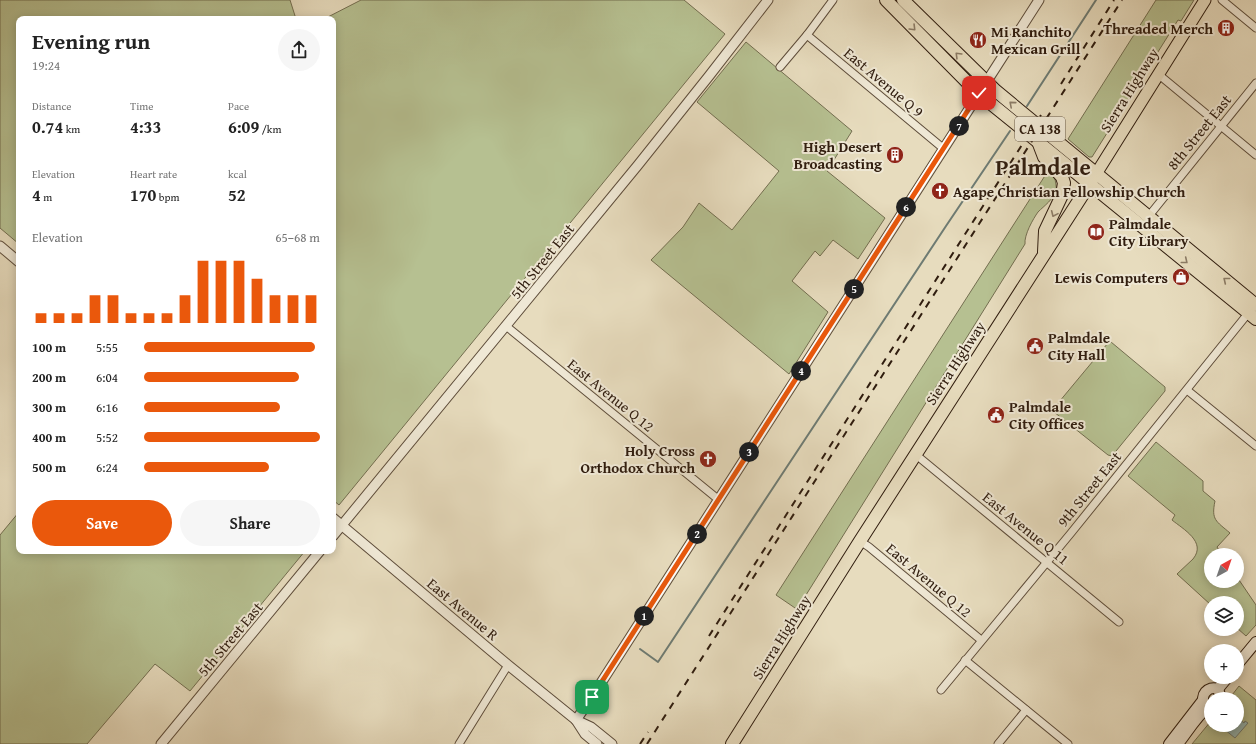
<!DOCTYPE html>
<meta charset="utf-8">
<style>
:root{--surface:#fff;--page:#f6f6f6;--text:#222;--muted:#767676;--accent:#ea580c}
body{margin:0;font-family:"Gentium Book Plus",serif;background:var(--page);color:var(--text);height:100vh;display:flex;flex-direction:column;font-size:15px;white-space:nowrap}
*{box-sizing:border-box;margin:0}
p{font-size:13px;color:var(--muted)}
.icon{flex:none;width:22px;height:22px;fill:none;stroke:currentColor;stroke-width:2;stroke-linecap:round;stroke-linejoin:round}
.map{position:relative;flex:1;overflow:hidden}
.side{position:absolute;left:16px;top:16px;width:320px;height:538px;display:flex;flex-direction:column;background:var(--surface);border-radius:8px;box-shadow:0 2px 10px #0003}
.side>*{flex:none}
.needle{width:26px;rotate:40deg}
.controls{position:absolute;left:1204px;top:548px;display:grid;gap:8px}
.controls a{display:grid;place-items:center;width:40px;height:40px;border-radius:50%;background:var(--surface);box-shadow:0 2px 10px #0003;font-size:20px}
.pin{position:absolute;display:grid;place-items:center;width:34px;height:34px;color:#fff;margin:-17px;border-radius:8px;box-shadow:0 2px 6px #0006}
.km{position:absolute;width:20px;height:20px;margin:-10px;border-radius:50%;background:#222;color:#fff;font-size:11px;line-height:20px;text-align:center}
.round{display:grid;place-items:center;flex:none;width:42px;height:42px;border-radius:21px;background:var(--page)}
.overview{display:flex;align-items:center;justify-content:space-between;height:68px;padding:0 16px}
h1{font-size:22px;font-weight:700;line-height:30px}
.stats{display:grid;grid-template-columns:repeat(3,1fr);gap:6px;height:68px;padding:4px 16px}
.stats div{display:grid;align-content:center}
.stats b{font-size:17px;font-weight:700}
.stats small{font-size:11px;font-weight:400}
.stats p{font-size:11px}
.chart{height:112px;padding:8px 16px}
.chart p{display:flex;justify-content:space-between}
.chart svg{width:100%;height:72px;margin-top:4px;stroke:var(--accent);stroke-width:6}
.button{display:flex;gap:8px;margin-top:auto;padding:8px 16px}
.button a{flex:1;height:46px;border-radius:24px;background:var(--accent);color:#fff;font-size:16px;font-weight:700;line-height:46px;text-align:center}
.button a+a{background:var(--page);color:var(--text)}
ul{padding:0 16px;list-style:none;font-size:13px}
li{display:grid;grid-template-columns:64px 48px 1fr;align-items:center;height:30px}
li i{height:10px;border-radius:5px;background:var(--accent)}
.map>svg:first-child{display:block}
</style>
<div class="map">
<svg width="1256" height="744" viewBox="0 0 1256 744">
<rect width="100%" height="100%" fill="#e7dcbe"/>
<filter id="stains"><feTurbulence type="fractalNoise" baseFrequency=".005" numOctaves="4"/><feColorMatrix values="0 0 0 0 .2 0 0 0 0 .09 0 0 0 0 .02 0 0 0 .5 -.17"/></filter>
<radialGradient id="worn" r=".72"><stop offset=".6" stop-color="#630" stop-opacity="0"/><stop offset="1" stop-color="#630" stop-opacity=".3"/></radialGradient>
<g fill="#b6c091" stroke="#736e50">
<path d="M0,0h290l6,19h-277v225l-19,-16z"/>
<path d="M361,0h323l41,34 -386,471 -6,-5v-481h-9z"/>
<path d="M1156,0h38l-13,21 -3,-1 -86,137h-3l-21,-18z"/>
<path d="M746,42l106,89 -25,40 58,47 -27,41 -25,-19 -13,16 -5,-5 -23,30 36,31 -39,62 -138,-114 32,-33 16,-24 33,27 47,-59 -82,-69z"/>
<path d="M1048,171l7,7c0,3 2,9 1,12 -2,9 -12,16 -18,22 -5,7 -14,23 -13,32l-219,351 -3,15h-5l-22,-15z"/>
<path d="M1111,342l54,45v4l-53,65 -4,-1 -54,-43v-4l54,-65z"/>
<path d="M1156,442l47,39v10l12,10c-4,19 1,20 15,32l-13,14 5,8h-11v26h26v-4l19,28v20l-10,11 -9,-8v-25h-26v2l-34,-31c5,-5 11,-10 16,-15 14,-17 -10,-30 -21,-39l3,-5 -47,-39z"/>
<path d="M19,512v39h286l-115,140 -35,-27 -68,80h-87v-209z"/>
<path d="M1239,686l17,14v44h-64l19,-23v4h26v-26h-8z"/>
</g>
<path fill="#97bab6" stroke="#6e7b73" d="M1237,717l7,6 1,-2 3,2 -13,15 -16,-13h18z"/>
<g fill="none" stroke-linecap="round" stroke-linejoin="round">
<g stroke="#6e7b73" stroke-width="2">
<path d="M1027,106l69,-106"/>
<path d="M640,649l18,13 288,-436 64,-95"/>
</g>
<defs>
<g id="minor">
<path d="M1222,0l34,28"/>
<path d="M807,35l137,114"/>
<path d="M780,67l27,-32 26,-35"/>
<path d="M1158,74l98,81"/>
<path d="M1148,217l108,-134"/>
<path d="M506,326l213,174"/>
<path d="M1187,390l69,56"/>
<path d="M915,454l204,168"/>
<path d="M860,541l9,6 112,93"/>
<path d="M965,660l103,84"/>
<path d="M941,690l130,-157 179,-222"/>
<path d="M459,744l49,-79"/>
<path d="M998,744l28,-34"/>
</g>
<g id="tertiary">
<path d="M0,246l19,16"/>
<path d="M333,518l175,147 68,55 15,7 21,17"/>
<path d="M333,536l305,-371 71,-89 59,-76"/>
<path d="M576,720l16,-23 447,-697"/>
<path d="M576,720l9,14 12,10"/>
<path d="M161,744l159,-193"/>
</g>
<g id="secondary">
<path d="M1237,665l19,-23"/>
<path d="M1218,689l10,-12"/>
<path d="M1205,704c-6,-8 3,-19 13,-15l2,6 -2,4"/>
<path d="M1169,744l34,-44"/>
<path d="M1178,744c10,-13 19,-28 32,-39"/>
</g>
<path id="primary" d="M1096,174l109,-174"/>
<g id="trunk">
<path d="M886,0l81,82 22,20 267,217"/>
<path d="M903,0l93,91 260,214"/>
<path d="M1039,144l5,13 18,20 2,6 -2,12 -17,36 -1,21"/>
<path d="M732,744l128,-203 236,-367"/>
</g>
</defs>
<use href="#minor" stroke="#5e4d3b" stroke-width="9"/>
<use href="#tertiary" stroke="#5e4d3b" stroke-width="11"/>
<use href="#secondary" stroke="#301d0f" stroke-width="12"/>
<use href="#primary" stroke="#301d0f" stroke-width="13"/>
<use href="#trunk" stroke="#301d0f" stroke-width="14"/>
<use href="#minor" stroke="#efe8d5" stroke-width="7"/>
<use href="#tertiary" stroke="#efe8d5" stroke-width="9"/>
<use href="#secondary" stroke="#efe8d5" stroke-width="10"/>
<use href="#primary" stroke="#e7dcbe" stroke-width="11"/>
<use href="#trunk" stroke="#e7dcbe" stroke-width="12"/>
<g stroke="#301d0f" stroke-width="2" stroke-dasharray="7 7" stroke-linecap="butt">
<path d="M1061,84l53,-84"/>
<path d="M709,636l332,-521"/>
<path d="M640,744l8,-12"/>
<path d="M647,744l475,-744"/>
</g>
</g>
<defs><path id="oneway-chevron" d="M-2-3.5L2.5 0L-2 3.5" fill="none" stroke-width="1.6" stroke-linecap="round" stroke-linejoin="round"/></defs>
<g stroke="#8c7c66">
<use href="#oneway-chevron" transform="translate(913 28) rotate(45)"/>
<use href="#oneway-chevron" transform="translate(958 55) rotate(-135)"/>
<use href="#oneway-chevron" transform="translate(1012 104) rotate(-139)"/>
<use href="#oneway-chevron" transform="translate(1054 214) rotate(114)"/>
<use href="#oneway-chevron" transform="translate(1185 261) rotate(39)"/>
<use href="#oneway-chevron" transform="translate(1226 280) rotate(-141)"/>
</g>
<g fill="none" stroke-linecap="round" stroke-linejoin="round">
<defs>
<path id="route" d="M592,697l387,-604"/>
</defs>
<use href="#route" stroke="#fff" stroke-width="8"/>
<use href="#route" stroke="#ea580c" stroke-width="5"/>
</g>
<defs>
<symbol id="building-disc" viewBox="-11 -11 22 22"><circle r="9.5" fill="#8f2418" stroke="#efe8d5"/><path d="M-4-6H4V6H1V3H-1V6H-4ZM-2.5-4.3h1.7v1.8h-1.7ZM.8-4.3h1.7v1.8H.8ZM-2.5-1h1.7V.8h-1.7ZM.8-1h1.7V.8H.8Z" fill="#fff"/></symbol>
<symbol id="restaurant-disc" viewBox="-11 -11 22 22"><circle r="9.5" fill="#8f2418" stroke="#efe8d5"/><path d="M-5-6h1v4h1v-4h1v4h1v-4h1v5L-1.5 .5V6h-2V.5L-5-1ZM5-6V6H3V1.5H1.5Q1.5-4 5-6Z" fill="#fff"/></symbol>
<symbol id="church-disc" viewBox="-11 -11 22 22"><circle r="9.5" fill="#8f2418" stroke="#efe8d5"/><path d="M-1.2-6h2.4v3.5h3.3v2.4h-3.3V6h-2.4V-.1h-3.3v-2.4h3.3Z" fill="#fff"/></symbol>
<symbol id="library-disc" viewBox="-11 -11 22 22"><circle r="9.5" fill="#8f2418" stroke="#efe8d5"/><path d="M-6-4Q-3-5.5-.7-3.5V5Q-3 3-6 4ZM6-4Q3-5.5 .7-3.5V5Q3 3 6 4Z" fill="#fff"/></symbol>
<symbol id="shop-disc" viewBox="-11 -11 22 22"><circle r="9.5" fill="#8f2418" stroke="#efe8d5"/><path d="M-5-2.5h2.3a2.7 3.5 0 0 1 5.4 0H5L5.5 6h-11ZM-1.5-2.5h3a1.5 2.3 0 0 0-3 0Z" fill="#fff"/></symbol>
<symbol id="civic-disc" viewBox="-11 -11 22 22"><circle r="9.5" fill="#8f2418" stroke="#efe8d5"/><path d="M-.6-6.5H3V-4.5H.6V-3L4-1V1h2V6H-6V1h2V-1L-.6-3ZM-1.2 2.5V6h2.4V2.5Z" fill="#fff"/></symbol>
</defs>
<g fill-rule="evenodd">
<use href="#building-disc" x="1216" y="18" width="20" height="20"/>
<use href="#restaurant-disc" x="968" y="30" width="20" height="20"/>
<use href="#building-disc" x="885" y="145" width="20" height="20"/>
<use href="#church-disc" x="930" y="181" width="20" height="20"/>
<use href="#library-disc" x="1086" y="222" width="20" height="20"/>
<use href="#shop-disc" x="1171" y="267" width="20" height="20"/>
<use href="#civic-disc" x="1025" y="336" width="20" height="20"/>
<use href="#civic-disc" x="986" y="405" width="20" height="20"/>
<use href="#church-disc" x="698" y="449" width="20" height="20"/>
</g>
<g text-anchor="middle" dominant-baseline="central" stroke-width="4" stroke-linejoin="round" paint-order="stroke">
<rect fill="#efe8d5" stroke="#695a4a" stroke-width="1" x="1015" y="117" width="50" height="24" rx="3"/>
<g font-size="14" font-weight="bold" fill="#301d0f">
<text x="1040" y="129">CA 138</text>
</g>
<g font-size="15" font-weight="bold" fill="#301d0f" stroke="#efe8d5" text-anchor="start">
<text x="1213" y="28" text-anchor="end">Threaded Merch</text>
<text x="991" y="31">Mi Ranchito<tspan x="991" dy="17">Mexican Grill</tspan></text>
<text x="882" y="146" text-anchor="end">High Desert<tspan x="882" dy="17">Broadcasting</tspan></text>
<text x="953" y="191">Agape Christian Fellowship Church</text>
<text x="1109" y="223">Palmdale<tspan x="1109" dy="17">City Library</tspan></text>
<text x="1168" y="277" text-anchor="end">Lewis Computers</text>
<text x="1048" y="337">Palmdale<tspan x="1048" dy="17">City Hall</tspan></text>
<text x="1009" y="406">Palmdale<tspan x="1009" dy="17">City Offices</tspan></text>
<text x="695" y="450" text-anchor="end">Holy Cross<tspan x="695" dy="17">Orthodox Church</tspan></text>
</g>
<g font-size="15" fill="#301d0f" stroke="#efe8d5">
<text transform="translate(884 82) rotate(40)">East Avenue Q 9</text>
<text transform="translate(1129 90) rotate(-58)">Sierra Highway</text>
<text transform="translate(1199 132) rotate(-51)">8th Street East</text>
<text transform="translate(542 261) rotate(-51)">5th Street East</text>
<text transform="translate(955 363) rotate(-57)">Sierra Highway</text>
<text transform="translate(611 395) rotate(39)">East Avenue Q 12</text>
<text transform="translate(1089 489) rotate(-51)">9th Street East</text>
<text transform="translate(1026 528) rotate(39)">East Avenue Q 11</text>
<text transform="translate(929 580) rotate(40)">East Avenue Q 12</text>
<text transform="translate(463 609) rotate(40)">East Avenue R</text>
<text transform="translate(781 637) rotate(-58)">Sierra Highway</text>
<text transform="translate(230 639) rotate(-50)">5th Street East</text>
</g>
<g font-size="23" font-weight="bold" fill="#301d0f" stroke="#efe8d5">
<text x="1043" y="166">Palmdale</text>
</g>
</g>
<rect width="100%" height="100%" filter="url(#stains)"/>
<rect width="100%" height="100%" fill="url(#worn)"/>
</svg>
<div class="controls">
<a><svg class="needle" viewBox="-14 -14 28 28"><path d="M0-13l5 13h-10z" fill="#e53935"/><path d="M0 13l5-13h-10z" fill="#767676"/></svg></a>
<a><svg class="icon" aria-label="layers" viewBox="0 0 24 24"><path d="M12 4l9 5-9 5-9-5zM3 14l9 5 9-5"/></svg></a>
<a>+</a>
<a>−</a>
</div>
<div class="pin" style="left:592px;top:697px;background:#1e9e55"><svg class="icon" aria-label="arrive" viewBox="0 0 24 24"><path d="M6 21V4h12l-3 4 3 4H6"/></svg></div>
<div class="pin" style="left:979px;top:93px;background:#d93025"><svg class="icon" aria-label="check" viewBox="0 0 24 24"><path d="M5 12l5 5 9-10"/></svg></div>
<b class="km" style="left:644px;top:616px">1</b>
<b class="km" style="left:697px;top:534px">2</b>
<b class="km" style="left:749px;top:452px">3</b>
<b class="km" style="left:801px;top:371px">4</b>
<b class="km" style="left:854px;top:289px">5</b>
<b class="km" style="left:906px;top:207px">6</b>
<b class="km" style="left:959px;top:126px">7</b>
<section class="side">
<div class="overview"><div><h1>Evening run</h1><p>19:24</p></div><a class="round"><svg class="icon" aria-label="share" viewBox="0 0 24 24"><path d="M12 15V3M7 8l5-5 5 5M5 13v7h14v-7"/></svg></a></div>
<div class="stats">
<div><p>Distance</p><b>0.74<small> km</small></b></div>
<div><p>Time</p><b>4:33</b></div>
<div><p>Pace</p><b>6:09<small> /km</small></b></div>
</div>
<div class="stats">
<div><p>Elevation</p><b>4<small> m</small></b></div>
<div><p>Heart rate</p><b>170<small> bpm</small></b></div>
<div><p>kcal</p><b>52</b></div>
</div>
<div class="chart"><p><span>Elevation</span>65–68 m</p>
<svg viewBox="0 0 160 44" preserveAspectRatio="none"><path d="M5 44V38M15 44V38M25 44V38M35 44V27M45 44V27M55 44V38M65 44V38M75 44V38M85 44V27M95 44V6M105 44V6M115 44V6M125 44V17M135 44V27M145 44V27M155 44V27"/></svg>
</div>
<ul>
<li><b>100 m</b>5:55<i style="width:97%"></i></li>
<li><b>200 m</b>6:04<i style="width:88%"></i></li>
<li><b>300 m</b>6:16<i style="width:77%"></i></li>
<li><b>400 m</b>5:52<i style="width:100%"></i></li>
<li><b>500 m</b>6:24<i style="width:71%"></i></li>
</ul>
<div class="button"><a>Save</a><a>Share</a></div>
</section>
</div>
